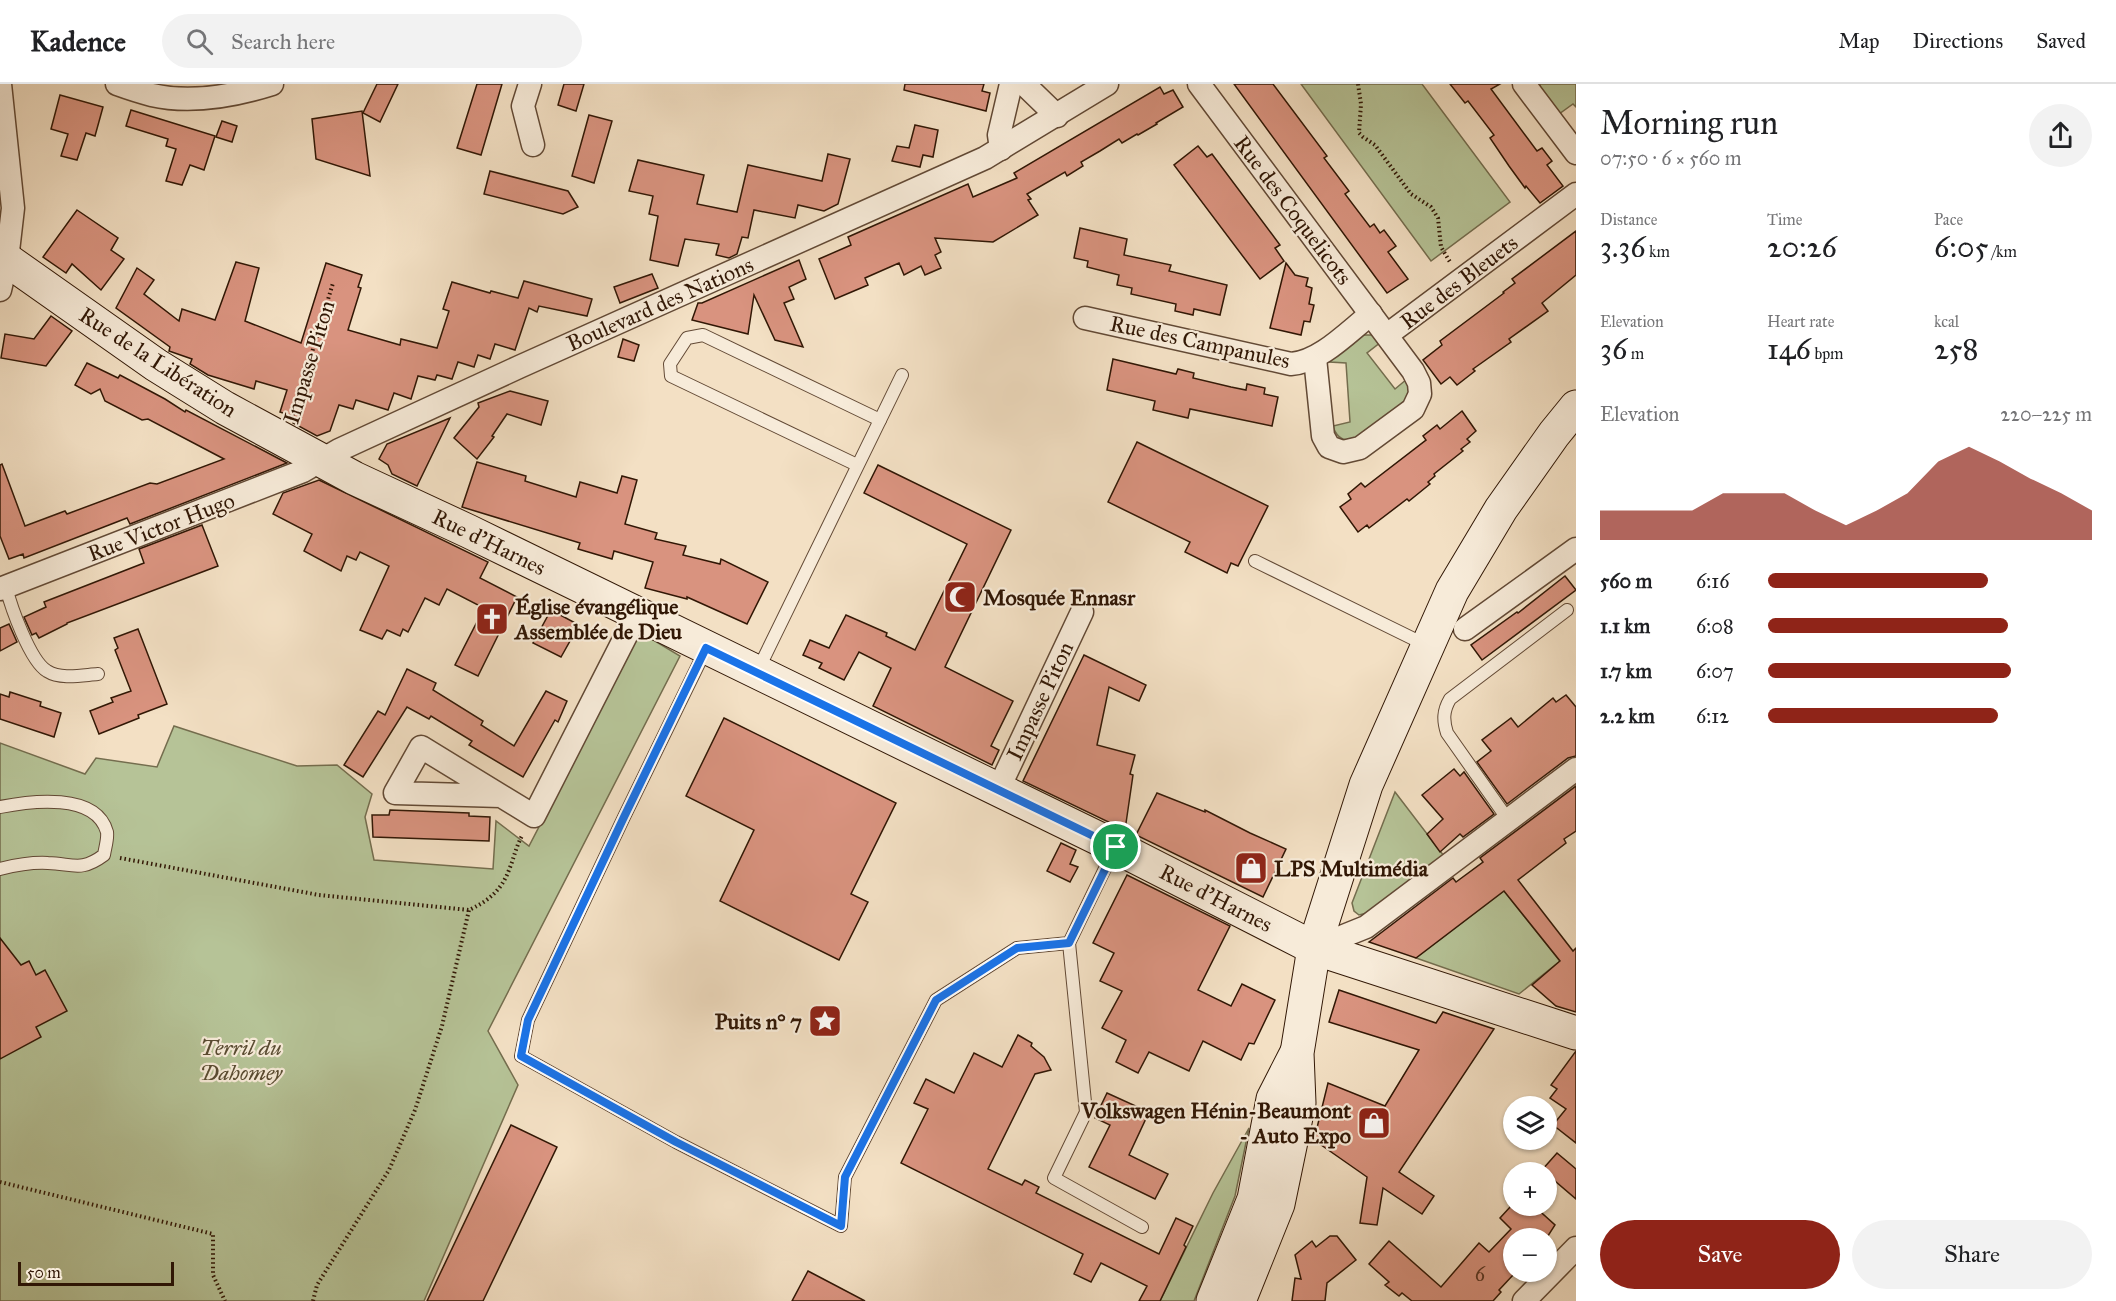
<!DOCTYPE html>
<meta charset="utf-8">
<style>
:root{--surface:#fff;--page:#f2f2f2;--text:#202124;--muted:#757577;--line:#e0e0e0;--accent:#8f2418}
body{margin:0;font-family:"IM FELL Great Primer",serif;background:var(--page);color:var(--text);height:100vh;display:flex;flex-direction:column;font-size:22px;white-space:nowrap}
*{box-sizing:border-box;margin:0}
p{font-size:20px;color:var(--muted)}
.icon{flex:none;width:33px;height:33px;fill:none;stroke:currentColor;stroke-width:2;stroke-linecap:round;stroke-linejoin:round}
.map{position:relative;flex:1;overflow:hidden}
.sheet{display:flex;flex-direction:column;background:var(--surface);width:540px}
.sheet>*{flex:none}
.controls{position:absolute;left:1503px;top:1012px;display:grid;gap:12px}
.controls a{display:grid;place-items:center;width:54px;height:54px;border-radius:50%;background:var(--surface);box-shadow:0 2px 4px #0004;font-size:30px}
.scale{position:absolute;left:18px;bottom:15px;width:156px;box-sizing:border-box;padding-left:6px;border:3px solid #311705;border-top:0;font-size:16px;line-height:21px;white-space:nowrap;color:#311705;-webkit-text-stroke:4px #f7ebd9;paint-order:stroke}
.pin{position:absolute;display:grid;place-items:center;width:51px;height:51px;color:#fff;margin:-26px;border:3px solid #fff;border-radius:50%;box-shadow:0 2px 6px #0007}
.round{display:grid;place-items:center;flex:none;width:63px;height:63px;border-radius:32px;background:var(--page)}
.overview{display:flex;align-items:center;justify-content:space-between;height:102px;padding:0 24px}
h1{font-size:33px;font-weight:600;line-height:45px}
.stats{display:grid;grid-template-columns:repeat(3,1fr);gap:9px;height:102px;padding:6px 24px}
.stats div{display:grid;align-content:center}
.stats b{font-size:30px;font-weight:600}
.stats small{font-size:16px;font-weight:400}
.stats p{font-size:16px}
.chart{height:168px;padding:12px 24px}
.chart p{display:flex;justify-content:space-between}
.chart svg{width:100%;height:108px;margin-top:6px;fill:var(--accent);opacity:.7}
.action{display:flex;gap:12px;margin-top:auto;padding:12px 24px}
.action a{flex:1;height:69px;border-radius:36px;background:var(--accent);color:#fff;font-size:24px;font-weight:600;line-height:69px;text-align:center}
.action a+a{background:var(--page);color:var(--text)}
ul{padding:0 24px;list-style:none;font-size:20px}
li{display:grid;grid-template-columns:96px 72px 1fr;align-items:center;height:45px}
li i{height:15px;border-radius:8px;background:var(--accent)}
header{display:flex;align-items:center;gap:36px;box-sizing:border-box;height:84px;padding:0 30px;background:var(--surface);border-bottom:2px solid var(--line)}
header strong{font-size:28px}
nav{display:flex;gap:33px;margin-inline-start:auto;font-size:21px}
.search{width:420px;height:54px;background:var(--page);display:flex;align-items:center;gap:15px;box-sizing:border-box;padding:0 21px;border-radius:33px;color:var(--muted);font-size:22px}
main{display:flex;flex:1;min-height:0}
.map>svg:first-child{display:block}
</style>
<header>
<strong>Kadence</strong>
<div class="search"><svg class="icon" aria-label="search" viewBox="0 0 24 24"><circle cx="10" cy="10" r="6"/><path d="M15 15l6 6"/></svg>Search here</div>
<nav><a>Map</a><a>Directions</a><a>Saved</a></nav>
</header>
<main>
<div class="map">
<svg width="1576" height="1217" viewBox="0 0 1576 1217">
<rect width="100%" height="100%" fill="#f3e0c4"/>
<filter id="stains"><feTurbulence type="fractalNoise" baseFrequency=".00333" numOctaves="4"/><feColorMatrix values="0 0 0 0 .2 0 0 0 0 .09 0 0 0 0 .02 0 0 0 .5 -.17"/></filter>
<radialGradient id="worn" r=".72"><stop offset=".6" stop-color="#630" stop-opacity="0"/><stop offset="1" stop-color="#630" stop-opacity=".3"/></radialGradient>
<g fill="#b6c397" stroke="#746d4e" stroke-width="1.5">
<path d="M1301,0h121l88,118 -79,59z"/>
<path d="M1540,0h36v23l-3,-3 -14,10 -18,-22z"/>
<path d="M1362,251h9l10,7 -14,11 28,36 12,-10 4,15c-8,10 -50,45 -61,46 -9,1 -15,-6 -17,-14l17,-4 -4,-59 -16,-1 6,-9z"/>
<path d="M640,548l40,24 -192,375 30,54 -94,216h-424v-558l85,31 11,-16 61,9 17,-41 123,40 40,-1 35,29 -7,23 9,43 119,9 3,-48 33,25z"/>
<path d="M1395,708l49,64 -77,57 -8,2 -5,-4 -2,-8z"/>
<path d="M1504,807l56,70 -41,33 -103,-36z"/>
<path d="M1249,1044l-14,68 -41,105h-34l53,-108z"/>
</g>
<g fill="#d9937f" stroke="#311705" stroke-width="1.5">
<path d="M377,0h21l-18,38 -17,-9z"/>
<path d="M477,0h25l-21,71 -24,-7z"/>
<path d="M564,0h20l-8,27 -18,-6z"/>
<path d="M905,0h79l-2,7 8,2 -4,18 -82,-21z"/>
<path d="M1234,0h39l54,72 -3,2 25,33 -4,3 25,33 4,-3 6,9 4,-3 12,16 -8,6 20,27 -21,14z"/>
<path d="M1450,0h50l-9,5 46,62 5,-3 10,13 -5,4 16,21 -23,17 -14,-17 -1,2 -16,-22 -19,-28 4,-3 -26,-34 -3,2z"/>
<path d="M1160,3l4,7 9,-4 10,17 -27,16 1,1 -19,11 -1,-1 -15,9 -3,-4 -19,12 -19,11 2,4 -16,10 -2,-4 -38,22 4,5 -3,1 10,15 -45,27 -58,-4 6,14 -6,3 6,13 -16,7 -4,-9 -17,9 -5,-12 -34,15 3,7 -33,14 -16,-40 32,-14 -3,-8 120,-53 5,13 44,-19 -3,-5z"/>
<path d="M60,11l43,12 -8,29 -9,-3 -9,27 -16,-4 7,-22 -17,-5z"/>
<path d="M131,26l84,26 -11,34 -14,-5 -8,20 -16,-4 10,-32 -10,-3 2,-7 -42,-13z"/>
<path d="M362,27l8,65 -54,-17 -4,-40z"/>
<path d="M589,31l23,6 -18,62 -22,-7z"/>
<path d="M222,37l15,5 -5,16 -16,-5z"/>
<path d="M915,41l23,5 -5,27 -10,-2 -3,12 -28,-6 5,-15 12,2z"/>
<path d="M1198,62l9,11 5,-3 68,91 -5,3 9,13 -24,18 -86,-114z"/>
<path d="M828,70l22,5 -12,45 -14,7 -26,-6 -3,13 -41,-8 -6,28 -6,-1 -5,17 -8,4 -13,-3 3,-11 -34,-5 -7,27 -28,-6 8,-44 -9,-2 4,-18 -24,-5 9,-31 66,15 -7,29 40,8 11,-47 74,16z"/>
<path d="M490,87l78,20 10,16 -15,7 -79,-20z"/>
<path d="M77,126l41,28 -7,12 13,9 -23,31 -29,-26 -6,9 -23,-16z"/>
<path d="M1080,144l47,11 -3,16 47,10 -2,6 58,14 -7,30 -26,-6 -1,6 -18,-4 1,-7 -45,-10 1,-6 -15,-3 2,-10 -32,-8 1,-6 -14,-3z"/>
<path d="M1576,147v44l-34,28 6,8 -39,28 2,3 -38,27 2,2 -18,14 -7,-8 -9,7 -18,-24 19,-15 -2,-4 64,-48 -1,-1 12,-9 -3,-4z"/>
<path d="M799,176l7,19 -17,8 5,12 -10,4 19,44 -28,-7 -21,-45 -6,39 -56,-14 6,-17h4z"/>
<path d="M236,178l23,6 -14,53 56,22 25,-80 36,12 -4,12 3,1 -13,42 52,15 1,-6 36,9 12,-37 -6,-2 9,-27 38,11 1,-2 27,7 6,-17 68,18 -5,17 -48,-10 -2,6 -8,-4 -14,42 -20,-6 -5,15 -12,-4 -4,12 -16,-5 -6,17 -15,-4 -2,5 -17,-4 -7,23 -17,-6 -6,17 -32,-10 -3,9 -14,-4 -9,26 -13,5 -24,-13 2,-6 -15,-5 7,-22 -31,-9 -2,8 -46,-14 -18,-11 2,-5 -23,-8 1,-4 -54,-39 21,-40 17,12 -10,14 35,27 3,-12 33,11z"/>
<path d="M1286,179l9,12 13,3 -2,8 6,2 -3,16 5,1 -4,17 -6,-1 -3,14 -31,-7z"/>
<path d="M652,190l6,14 -38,15 -6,-16z"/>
<path d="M51,232l21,15 -26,35 -45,-8 4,-24 29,5z"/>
<path d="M623,255l16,6 -5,16 -16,-4z"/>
<path d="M1113,275l63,15 2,-5 16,4 -1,5 38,9 15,3 1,-6 18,4 -1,6 14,3 -6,29 -82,-17 -2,9 -35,-8 2,-9 -48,-11z"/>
<path d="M87,279l31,15 2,-3 45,24 20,13 1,-2 101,53 -157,61 -3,-6 -103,40 -1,-4 -14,5 -9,-23v-71l2,-1 23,62 40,-15 2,3 83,-31 7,1 67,-25 -76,-40 -6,1 -37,-19 -5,-12 -9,5 -16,-9z"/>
<path d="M510,307l38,10 -7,24 -34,-11 -15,22 2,1 -17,22 -23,-21 25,-31 -1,-4z"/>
<path d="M1462,327l14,20 -9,8 3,3 -9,7 2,2 -29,23 1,2 -7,6 2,2 -21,17 -2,-2 -38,29 -2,-3 -9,7 -18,-25 11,-8 -3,-5 13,-11 4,4 61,-47 -3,-4 14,-11 3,4z"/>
<path d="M450,334l-33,68 -25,-12 -4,-9 -9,-6 8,-15z"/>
<path d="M1137,358l131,64 -30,60 -7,-3 -4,10 -42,-21 5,-10 -82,-40z"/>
<path d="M477,378l49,14 -1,5 51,16 4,-15 37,11 5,-17 15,4 -12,44 32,9 -2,6 31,7 -3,9 37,9 1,-5 47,23 -21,42 -60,-27v2l-42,-11 8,-26 -39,-11 -2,8 -34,-10 2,-6 -118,-36z"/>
<path d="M878,381l133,65 -66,137 68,34 -22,45 8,4 -7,15 -119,-59 18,-38 -32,-16 -15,28 -25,-12 3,-5 -19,-8 7,-15 19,8 17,-33 41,18 -1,3 29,14 52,-106 -103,-51z"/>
<path d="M319,396l169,82 -8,16 37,19 -39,79 -23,-11 29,-57 -37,-19 -8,16 -14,-7 -17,34 -5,-3 -3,7 -13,-6 -5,9 -22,-9 29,-64 -29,-14 -4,8 -9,-4 -6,15 -37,-20 8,-17 -39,-20 10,-21z"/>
<path d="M202,441l16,41 -151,57v1l-28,14 -3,-5 -4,2 -8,-18 22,-10 -2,-5 100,-39 -5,-14z"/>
<path d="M1565,492l11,14 -94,70 -11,-15 46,-33 1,1z"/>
<path d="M551,526l28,15 -18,32 -28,-14z"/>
<path d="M9,540l8,18 -17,9v-23z"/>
<path d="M138,545l29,75 -29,11 1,3 -40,16 -9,-23 23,-9 -2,-4 20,-7 -16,-41 3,-2 -4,-10z"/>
<path d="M1084,571l62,30 -7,16 -30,-14 -12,58 38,10 -5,19 3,1 -8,55 -102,-49z"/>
<path d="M407,585l29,14 -3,7 50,31 -2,4 33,21 32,-55 21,10 -9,21 -3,-2 -32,57 -54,-32 3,-4 -41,-25 -2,3 -22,-12 -44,70 -19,-12 34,-54 7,4z"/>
<path d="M10,608l31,10 -1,4 21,7 -7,24 -54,-18v-25l9,3z"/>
<path d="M1566,611l10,12v49l-8,2 -61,46 -30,-42 14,-11 -9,-11 29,-22 7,9 35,-29 3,4z"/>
<path d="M724,634l172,85 -45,91 17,8 -29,58 -119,-59 34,-71 -68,-34z"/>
<path d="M1454,685l6,7 4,-4 30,42 -31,23 -3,-3 -20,18 -13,-18 16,-15 -21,-24z"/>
<path d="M1576,702v45l-12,8 2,4 -48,37 55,71 3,-3v64l-20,-6 -24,-21 28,-24 -56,-70 -88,67 -47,-16 84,-64 3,4 27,-20 -3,-4z"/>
<path d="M1157,709l48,19v-2l45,23 36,16 -23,48 -127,-62z"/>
<path d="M390,726l79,3v3l21,1 -1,24 -116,-4 -1,-22h17z"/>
<path d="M1061,759l15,7 -6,14 8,3 -8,15 -23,-11z"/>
<path d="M1127,791l103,51 -32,64 33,16 11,-22 33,16 -21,44 -5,-1 -8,17 -38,-19 -14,30 -40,-19 -11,21 -22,-11 10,-22 -24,-12 20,-37 -22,-10 14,-28 -21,-10z"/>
<path d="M0,854l21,27 8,-4 7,14 9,-5 22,41 -31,16 5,10 -41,22z"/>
<path d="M1339,906l97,33 7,-11 51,17 -95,143 35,24 -12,18 -39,-26 -6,37 -17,-2 7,-46 -53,-37 14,-57 57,23 34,-56 -90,-28z"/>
<path d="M1018,951l14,8 -1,3 13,11 7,13 -16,4 -47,95 34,16 3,-5 14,7 -3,6 123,61 17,-36 17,8 -9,19 2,2 -26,54h-21l8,-15 -46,-23 -10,19 -17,-8 9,-20 -182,-91 27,-54 -14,-6 12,-24 28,14 20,-40 28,14z"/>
<path d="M1576,967v92l-23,-18 13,-16 -16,-11 7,-9 -6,-4z"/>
<path d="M1107,1009l42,19 -20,43 39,19 -13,25 -66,-32 21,-42 -15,-7z"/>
<path d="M511,1041l46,22 -74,154h-56z"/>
<path d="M1557,1069l19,16v30l-34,-29z"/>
<path d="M1511,1122h23l21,19 -9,14h-32v35l-15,16 2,2 -8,9h-81l-10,-8 -3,3 -14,-11 4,-3 -20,-18 20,-23 52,46 38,-44 10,9 22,-23 -11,-11z"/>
<path d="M1330,1152h7l19,24 -29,23 -2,18h-33l3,-23 6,1 -6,-24 17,-14 4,6z"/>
<path d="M808,1187l57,30h-73z"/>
</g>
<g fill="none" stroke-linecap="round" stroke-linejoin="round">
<defs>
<g id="lane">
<path d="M857,381l-186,-89 -1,-12 17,-26 16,-3 177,85"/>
<path d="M1255,477l171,84"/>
<path d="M6,503c5,20 24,74 41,84 14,9 36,4 51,3"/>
<path d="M706,565l-82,168 -96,203 -7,36 155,86 165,84 4,-49 91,-177 81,-52 52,-5 46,-95"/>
<path d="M757,588l145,-297"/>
<path d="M0,723c30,-6 96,-15 107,25 1,7 -2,16 -3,23 -23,17 -30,9 -56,8 -16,-1 -32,2 -48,6"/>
<path d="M1509,737l-62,-88c-4,-13 -4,-22 3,-34l117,-89"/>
<path d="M1069,859l17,169 -32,66 88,49"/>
</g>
<g id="street">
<path d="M117,0c11,4 23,8 35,11 39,9 82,1 120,-11"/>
<path d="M530,0l-7,22 10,39"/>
<path d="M1024,0l33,32"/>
<path d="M1199,0l214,287 6,12 1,11 -7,15 -53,39 -17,4 -14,-5 -6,-11 -8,-78"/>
<path d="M1524,0l52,69"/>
<path d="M1001,65l-2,-14 12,-51"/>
<path d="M0,206l7,-30 6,-52 -13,-124"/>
<path d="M1085,234l206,46c29,-2 57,-32 80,-50"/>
<path d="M1387,251l189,-141"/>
<path d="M0,505l303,-118 36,-21 180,-83 466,-209 122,-74"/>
<path d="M1465,545l111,-80"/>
<path d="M998,706l84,-178"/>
<path d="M501,712l-106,-3 26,-46 113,69 103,-202"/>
<path d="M1314,864l52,-21 210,-158"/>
<path d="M1524,1217l52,-53"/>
</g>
<g id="secondary">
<path d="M0,171l156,110 69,43 129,70 114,53 648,316 198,101 262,85"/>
<path d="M1213,1217l41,-102 19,-100 23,-45"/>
<path d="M1239,1217l39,-97 21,-101 -2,-50 17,-105 52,-163 86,-194 49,-82 53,-75 22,-27"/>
</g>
</defs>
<use href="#lane" stroke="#624935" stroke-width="14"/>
<use href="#street" stroke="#624935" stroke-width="25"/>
<use href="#secondary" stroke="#311705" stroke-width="35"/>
<g stroke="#311705" stroke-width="4" stroke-dasharray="1.5 3" stroke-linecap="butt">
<path d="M1358,0l3,20 -2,29 4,4 12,8 36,49 20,13 7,11 3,29 9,15"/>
<path d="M293,331l40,-132"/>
<path d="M120,774l199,37 150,15c19,-9 32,-19 40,-40 5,-12 7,-24 14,-36"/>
<path d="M0,1098l213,52v41l12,26"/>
<path d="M313,1217l4,-16 72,-115 26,-60 27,-84 27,-116"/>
</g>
<use href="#lane" stroke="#f7ebd9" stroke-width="12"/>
<use href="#street" stroke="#f7ebd9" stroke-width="22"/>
<use href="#secondary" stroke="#f7ebd9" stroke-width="33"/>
</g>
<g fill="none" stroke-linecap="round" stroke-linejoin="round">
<defs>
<path id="route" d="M706,564l410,199 -47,96 -52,5 -81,52 -91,177 -4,49 -165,-84 -155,-86 7,-36 96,-203z"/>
</defs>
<use href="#route" stroke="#fff" stroke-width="12"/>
<use href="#route" stroke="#1a73e8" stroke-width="8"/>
</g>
<defs>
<symbol id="mosque-square" viewBox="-11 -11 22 22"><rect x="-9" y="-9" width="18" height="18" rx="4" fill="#8f2418" stroke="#f7ebd9"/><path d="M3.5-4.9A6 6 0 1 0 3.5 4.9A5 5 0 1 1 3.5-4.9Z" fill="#fff"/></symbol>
<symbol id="church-square" viewBox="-11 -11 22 22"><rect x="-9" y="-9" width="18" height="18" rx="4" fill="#8f2418" stroke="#f7ebd9"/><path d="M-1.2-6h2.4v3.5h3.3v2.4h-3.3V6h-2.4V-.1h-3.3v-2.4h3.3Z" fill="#fff"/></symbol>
<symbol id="shop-square" viewBox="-11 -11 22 22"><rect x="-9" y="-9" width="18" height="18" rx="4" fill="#8f2418" stroke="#f7ebd9"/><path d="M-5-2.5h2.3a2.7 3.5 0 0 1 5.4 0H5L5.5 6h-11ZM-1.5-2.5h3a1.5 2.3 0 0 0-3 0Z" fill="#fff"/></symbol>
<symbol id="sight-square" viewBox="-11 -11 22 22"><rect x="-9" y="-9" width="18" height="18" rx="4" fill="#8f2418" stroke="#f7ebd9"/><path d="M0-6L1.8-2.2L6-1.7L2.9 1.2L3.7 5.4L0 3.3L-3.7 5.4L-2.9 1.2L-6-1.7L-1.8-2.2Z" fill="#fff"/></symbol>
</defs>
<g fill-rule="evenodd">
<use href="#mosque-square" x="941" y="494" width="38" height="38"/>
<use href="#church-square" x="473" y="516" width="38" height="38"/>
<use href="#shop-square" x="1232" y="765" width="38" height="38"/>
<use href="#sight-square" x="806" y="918" width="38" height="38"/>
<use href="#shop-square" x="1355" y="1020" width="38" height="38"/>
</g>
<g text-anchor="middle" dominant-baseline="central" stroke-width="4.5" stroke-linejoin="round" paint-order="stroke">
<g font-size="20" fill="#5b3624">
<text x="1480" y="1190">6</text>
</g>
<g font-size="22" fill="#311705" stroke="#f7ebd9">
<text transform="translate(1293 126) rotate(53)">Rue des Coquelicots</text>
<text transform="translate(1459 198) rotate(-37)">Rue des Bleuets</text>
<text transform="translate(660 220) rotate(-24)">Boulevard des Nations</text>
<text transform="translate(1200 258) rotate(12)">Rue des Campanules</text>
<text transform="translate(158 278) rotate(33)">Rue de la Libération</text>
<text transform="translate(309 278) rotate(-73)">Impasse Piton</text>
<text transform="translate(161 443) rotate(-21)">Rue Victor Hugo</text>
<text transform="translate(489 458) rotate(26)">Rue d'Harnes</text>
<text transform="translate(1040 617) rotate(-65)">Impasse Piton</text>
<text transform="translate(1216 814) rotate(27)">Rue d'Harnes</text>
</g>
<g font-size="22" font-weight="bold" fill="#311705" stroke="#f7ebd9" text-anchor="start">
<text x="983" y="513">Mosquée Ennasr</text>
<text x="515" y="522">Église évangélique<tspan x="515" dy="25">Assemblée de Dieu</tspan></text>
<text x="1274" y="784">LPS Multimédia</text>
<text x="802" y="937" text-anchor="end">Puits n° 7</text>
<text x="1351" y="1026" text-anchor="end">Volkswagen Hénin-Beaumont<tspan x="1351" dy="25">- Auto Expo</tspan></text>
</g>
<g font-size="22" font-style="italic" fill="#594b31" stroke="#f7ebd9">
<text x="241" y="963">Terril du<tspan x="241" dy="25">Dahomey</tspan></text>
</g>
</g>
<rect width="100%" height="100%" filter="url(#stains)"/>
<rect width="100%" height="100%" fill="url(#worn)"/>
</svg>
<div class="controls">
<a><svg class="icon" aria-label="layers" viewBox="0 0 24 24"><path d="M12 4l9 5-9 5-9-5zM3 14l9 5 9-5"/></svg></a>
<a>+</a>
<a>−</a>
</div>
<div class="scale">50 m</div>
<div class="pin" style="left:1116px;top:763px;background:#1e9e55"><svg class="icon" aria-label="arrive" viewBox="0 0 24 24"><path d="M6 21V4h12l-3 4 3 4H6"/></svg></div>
</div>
<section class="sheet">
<div class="overview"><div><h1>Morning run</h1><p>07:50 · 6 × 560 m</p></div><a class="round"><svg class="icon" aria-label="share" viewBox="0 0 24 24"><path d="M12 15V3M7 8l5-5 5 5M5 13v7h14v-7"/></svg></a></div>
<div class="stats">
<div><p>Distance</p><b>3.36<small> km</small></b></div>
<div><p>Time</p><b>20:26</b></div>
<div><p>Pace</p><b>6:05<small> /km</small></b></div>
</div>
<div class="stats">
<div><p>Elevation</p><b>36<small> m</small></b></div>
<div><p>Heart rate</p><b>146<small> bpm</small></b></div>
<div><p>kcal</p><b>258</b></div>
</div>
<div class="chart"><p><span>Elevation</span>220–225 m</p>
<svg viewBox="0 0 160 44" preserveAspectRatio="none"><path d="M0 44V32L10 32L20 32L30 32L40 25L50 25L60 25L70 32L80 38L90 32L100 25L110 12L120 6L130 12L140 19L150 25L160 32V44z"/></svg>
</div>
<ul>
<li><b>560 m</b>6:16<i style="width:68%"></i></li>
<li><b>1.1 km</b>6:08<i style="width:74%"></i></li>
<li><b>1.7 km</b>6:07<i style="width:75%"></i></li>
<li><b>2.2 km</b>6:12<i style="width:71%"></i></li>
</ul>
<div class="action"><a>Save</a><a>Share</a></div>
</section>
</main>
